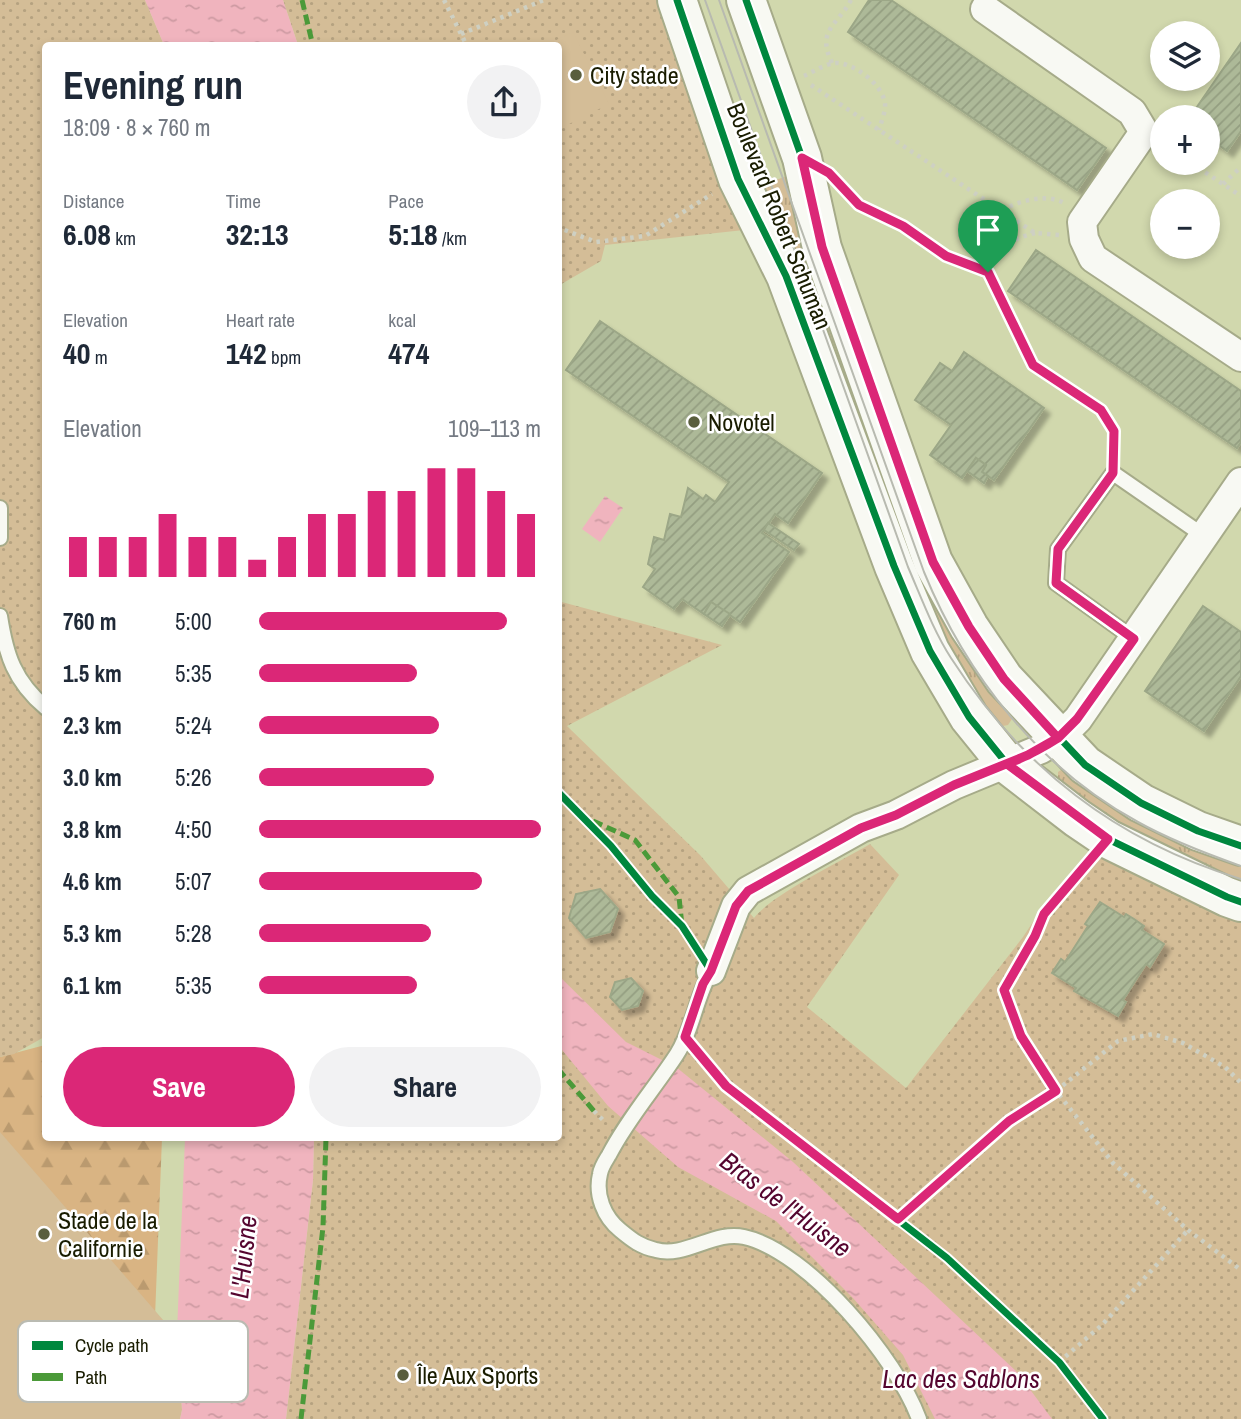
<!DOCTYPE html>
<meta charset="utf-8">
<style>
:root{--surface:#fff;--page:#f2f2f3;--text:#1f2937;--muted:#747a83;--accent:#db2777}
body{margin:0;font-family:"Archivo Narrow",sans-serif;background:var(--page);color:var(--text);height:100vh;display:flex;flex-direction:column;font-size:26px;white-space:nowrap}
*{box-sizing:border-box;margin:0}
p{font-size:23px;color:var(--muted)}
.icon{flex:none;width:38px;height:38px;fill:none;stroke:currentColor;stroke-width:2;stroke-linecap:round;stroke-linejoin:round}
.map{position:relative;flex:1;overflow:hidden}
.drawer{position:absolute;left:42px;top:42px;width:520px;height:1099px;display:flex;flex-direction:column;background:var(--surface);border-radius:7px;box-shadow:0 4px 10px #0003}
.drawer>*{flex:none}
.fabs{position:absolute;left:1150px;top:21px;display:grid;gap:14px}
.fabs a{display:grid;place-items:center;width:70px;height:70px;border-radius:50%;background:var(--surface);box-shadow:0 4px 10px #0003;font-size:35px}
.pin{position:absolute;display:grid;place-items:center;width:60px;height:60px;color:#fff;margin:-72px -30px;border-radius:50% 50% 50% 0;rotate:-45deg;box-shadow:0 0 7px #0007}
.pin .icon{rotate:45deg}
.round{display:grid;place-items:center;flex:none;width:74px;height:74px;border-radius:37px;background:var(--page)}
.overview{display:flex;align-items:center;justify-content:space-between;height:119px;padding:0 21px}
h1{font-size:38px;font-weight:800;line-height:52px}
.stats{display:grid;grid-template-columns:repeat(3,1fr);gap:10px;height:119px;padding:7px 21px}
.stats div{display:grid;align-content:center}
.stats b{font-size:30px;font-weight:800}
.stats small{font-size:19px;font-weight:400}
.stats p{font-size:19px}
.chart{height:196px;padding:14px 21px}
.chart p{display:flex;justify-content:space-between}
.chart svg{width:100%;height:126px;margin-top:7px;stroke:var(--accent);stroke-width:6}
.button{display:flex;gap:14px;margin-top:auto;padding:14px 21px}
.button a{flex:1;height:80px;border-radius:42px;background:var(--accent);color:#fff;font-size:28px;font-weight:800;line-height:80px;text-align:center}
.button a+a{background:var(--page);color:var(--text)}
ul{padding:0 21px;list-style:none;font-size:23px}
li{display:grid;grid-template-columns:112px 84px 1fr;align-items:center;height:52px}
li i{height:18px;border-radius:9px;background:var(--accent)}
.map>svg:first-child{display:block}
</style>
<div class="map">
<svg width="1241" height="1419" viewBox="0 0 1241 1419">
<defs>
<pattern id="grass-tufts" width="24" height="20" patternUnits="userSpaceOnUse" patternTransform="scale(1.75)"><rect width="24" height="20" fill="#d4bd97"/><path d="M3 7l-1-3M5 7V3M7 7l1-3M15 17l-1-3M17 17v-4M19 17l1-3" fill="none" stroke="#b5a280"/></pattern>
<pattern id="forest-firs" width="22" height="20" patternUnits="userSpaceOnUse" patternTransform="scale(1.75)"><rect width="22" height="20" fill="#d9b483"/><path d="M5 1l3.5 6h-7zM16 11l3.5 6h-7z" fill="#ba9a6f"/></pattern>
<pattern id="park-dots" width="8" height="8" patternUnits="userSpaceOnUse" patternTransform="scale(1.75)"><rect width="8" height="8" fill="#d4bd97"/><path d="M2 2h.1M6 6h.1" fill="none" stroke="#b5a280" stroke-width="1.8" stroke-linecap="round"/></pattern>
<pattern id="water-ripples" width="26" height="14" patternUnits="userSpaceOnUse" patternTransform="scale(1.75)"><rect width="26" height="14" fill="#f0b4be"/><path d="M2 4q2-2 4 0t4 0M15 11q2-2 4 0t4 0" fill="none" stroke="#cd9aa2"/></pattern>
<pattern id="building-hatch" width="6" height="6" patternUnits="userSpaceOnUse" patternTransform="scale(1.75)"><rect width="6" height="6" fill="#adb998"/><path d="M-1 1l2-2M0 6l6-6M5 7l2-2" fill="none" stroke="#949e81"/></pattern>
<filter id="shadow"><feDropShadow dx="6" dy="6" stdDeviation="2" flood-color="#0004"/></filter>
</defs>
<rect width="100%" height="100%" fill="#d1d8ad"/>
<g fill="url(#grass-tufts)">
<path d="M798,172l216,544 -6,9 -10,2 -24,-19 -220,-520z"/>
<path d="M1067,766l174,86v34l-73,-28 -110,-70v-16z"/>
</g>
<path fill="url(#forest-firs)" d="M45,1045l1,93h116l-8,205 -154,76v-362z"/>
<g fill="url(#park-dots)">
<path d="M0,0h145l19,45 -118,1v990l-32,18 -14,3z"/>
<path d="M283,0h374l54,156 33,74 -139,15 -4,16 -43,25v-240l-260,-1z"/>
<path d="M558,601l164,44 -155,81 133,129 54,63c20,-25 86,-56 116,-74l29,31 -92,132 99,81 117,-151 23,-35 42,-50 135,64 18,5v498h-955l27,-239 1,-42h244z"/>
</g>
<g fill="#d4bd97">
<path d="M573,32l36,72 -44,22 -7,-14v-66l-12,-1z"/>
<path d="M0,1132l177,204 5,74 -2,9h-180z"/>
</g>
<g fill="url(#water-ripples)">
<path d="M145,0h138l15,45h-134z"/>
<path d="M605,496l18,12 -23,34 -18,-13z"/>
<path d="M558,975l68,67 50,25 117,95 224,210 35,47h-117l-32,-64 -50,-57 -77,-77 -98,-54 -70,-61 -50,-61z"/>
<path d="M185,1138h129l-1,42 -27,239h-106l2,-9 -5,-78z"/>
</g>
<g fill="url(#building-hatch)" stroke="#9ca787" stroke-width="2" filter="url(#shadow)">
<path d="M869,0h22l215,148 -29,42 -229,-158z"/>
<path d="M1241,43v88l-14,20 -19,-14v-20h-18z"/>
<path d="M1036,250l205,141v51l-4,6 -229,-157z"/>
<path d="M600,321l222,152 -34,50 -13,-9 -13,19 27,19 -49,70 -29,-20 -7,12 -22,-15 -8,10 -31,-22 12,-18 -7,-5 6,-27 10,3 6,-26 11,3 7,-29 15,11 3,-4 9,7 14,-20 -163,-112z"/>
<path d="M964,352l80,56 -50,72 -12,-8 4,-7 -10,-7 -14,20 -32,-23 21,-30 -36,-25 25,-37 12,8z"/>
<path d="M976,458l10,7 -4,7 6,4 -4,7 -17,-12z"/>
<path d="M768,523l31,21 -5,6 -30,-20z"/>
<path d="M711,602l19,12 -8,12 -18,-12z"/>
<path d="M1203,606l38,26v44l-37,55 -59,-40z"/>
<path d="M600,889l18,20 -8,23 -24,6 -17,-20 7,-24z"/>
<path d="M1100,902l24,15 2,-3 8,5 10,7 -2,4 22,14 -14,23 -4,-3 -23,36 3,2 -8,14 -44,-25 2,-3 -24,-15 9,-14 4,3 23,-36 -3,-2z"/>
<path d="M631,978l12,13 -5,15 -16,4 -12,-13 5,-15z"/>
</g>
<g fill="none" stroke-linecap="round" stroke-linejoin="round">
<defs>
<g id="lane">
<path d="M0,508v30"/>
<path d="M0,616c6,39 14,65 46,92"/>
<path d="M1134,639l-78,-56 2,-34 55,-76 91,63"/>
<path d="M711,971c-15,26 -18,58 -34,83 -22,34 -49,64 -68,101 -3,5 -8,12 -9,19 -5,21 4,43 20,56 12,10 21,17 36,20 29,8 59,-20 88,-13 64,14 153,122 175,182"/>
</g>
<g id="street">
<path d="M985,9l147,103 12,20 -62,90 2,17 9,19 148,99"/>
<path d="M711,971l25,-65 12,-15 113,-63 35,-13 58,-30 87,-36 17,-10 20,-20 163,-237"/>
</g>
<g id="secondary">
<path d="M677,0l61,179 48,97 108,290 36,85 39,66 38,47 70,54 31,21 119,58 14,5"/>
<path d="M746,0l56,158 20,90 111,314 36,65 35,52 81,86 56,38 57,28 43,15"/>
</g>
</defs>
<use href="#lane" stroke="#a6ab89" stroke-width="18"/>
<use href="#street" stroke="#a6ab89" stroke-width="32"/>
<use href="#secondary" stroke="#a6ab89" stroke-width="42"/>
<g stroke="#ced0c3" stroke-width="4.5" stroke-dasharray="3.5 5" stroke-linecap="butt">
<path d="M444,0l23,46"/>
<path d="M461,34l83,-34"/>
<path d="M832,63c-16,-33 5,-37 19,-63"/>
<path d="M804,76c9,-4 21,-12 31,-13 18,-1 47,21 50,40 1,8 -4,19 -6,27"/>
<path d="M811,85l224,148 24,2"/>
<path d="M1191,163l50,33"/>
<path d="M1223,184l18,-17"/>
<path d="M843,188l16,17 44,21 43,30 42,16"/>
<path d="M1002,210c17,-9 44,-17 62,-7"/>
<path d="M558,225l4,4 34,13 49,-6 67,-42"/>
<path d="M1035,233c-22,6 -43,14 -47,39l45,93 68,45 13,21 -1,23"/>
<path d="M558,792l53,54 41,50 30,30 12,20"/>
<path d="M1088,864l-44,50 -9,22 -31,54 17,46 35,55 57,72 75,67 53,40"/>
<path d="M699,1054l27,32 221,172 112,104 44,57"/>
<path d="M594,1111l12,12"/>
<path d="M898,1219l111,-98 47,-30 62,-50 35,-7 30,9 42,24 16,16"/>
<path d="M1059,1362l43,-37 86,-95"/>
</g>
<use href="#lane" stroke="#f8f9f3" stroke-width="14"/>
<use href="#street" stroke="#f8f9f3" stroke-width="28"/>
<use href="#secondary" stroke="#f8f9f3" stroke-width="38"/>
<g stroke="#b8bab0" stroke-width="2">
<path d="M705,0l203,567c13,30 25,63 43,91 71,110 165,183 290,221"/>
<path d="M719,0l205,572c42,103 115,196 214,250 32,18 69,32 103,44"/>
</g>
<g stroke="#4b9a39" stroke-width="5" stroke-dasharray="10 5" stroke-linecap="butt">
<path d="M302,0l11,46"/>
<path d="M593,821l42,19 44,57 3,29"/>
<path d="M558,1069l36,42"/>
<path d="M301,1419l22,-192 3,-89"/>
</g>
<defs>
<g id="cycleway">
<path d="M677,0l61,179 48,97 108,290 36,85 39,66 38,47 70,54 31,21 119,58 14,5"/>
<path d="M746,0l56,158 20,90 111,314 36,65 35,52 81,86 56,38 57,28 43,15"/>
<path d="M558,792l53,54 41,50 30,30 29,45 -8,13 -18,53 41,49 221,172 112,104 44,57"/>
</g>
</defs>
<use href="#cycleway" stroke="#fff" stroke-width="11"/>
<use href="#cycleway" stroke="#00873e" stroke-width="7"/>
</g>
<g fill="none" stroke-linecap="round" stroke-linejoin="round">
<defs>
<path id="route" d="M988,272l45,93 68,45 13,21 -1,42 -55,76 -2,34 78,56 -57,80 -19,19 -30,17 -74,30 -58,30 -35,13 -113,63 -12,15 -25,65 -8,13 -18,53 41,49 172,133 111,-98 47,-30 -35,-55 -17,-46 31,-54 9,-22 64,-75 -101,-75c18,-7 34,-15 51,-26l-54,-59 -35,-52 -36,-65 -111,-315 -20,-89 27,15 30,32 44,21 43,30 42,16"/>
</defs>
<use href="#route" stroke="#fff" stroke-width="14"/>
<use href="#route" stroke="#db2777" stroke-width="9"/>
</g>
<g fill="#595e3d" stroke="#fff" stroke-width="2.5">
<circle cx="576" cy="75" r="7"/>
<circle cx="694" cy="422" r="7"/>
<circle cx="44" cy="1234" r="7"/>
<circle cx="403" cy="1375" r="7"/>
</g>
<g text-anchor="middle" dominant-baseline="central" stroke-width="5" stroke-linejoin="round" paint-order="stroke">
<g font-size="24" fill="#191c00" stroke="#fff" text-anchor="start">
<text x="590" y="75">City stade</text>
<text x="708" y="422">Novotel</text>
<text x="58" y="1220">Stade de la<tspan x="58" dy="28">Californie</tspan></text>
<text x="417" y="1375">Île Aux Sports</text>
</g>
<g font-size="24" fill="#191c00" stroke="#fff">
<text transform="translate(780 216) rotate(68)">Boulevard Robert Schuman</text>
</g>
<g font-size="26" font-style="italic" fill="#55052f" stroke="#fff">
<text transform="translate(786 1204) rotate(37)">Bras de l'Huisne</text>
<text transform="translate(243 1257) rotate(-84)">L'Huisne</text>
<text x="961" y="1378">Lac des Sablons</text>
</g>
</g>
<rect x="18" y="1321" width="230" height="81" rx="10" fill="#fff" stroke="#babbb2" stroke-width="2"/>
<rect x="32" y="1341" width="31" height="9" fill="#00873e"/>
<rect x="32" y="1373" width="31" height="8" fill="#4b9a39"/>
<g font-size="19" fill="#191c00">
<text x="75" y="1352">Cycle path</text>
<text x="75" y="1384">Path</text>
</g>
</svg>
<div class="fabs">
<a><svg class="icon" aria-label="layers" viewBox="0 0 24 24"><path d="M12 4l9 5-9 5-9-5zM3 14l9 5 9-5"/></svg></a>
<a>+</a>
<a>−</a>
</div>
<div class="pin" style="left:988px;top:272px;background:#1e9e55"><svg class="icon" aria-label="arrive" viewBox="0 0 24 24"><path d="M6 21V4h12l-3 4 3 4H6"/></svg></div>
<section class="drawer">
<div class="overview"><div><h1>Evening run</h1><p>18:09 · 8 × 760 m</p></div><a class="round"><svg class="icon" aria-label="share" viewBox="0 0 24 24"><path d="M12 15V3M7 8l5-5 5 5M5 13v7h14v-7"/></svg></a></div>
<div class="stats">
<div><p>Distance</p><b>6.08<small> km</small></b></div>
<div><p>Time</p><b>32:13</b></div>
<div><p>Pace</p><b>5:18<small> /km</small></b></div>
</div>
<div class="stats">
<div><p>Elevation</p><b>40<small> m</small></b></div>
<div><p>Heart rate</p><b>142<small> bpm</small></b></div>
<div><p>kcal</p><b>474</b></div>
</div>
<div class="chart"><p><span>Elevation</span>109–113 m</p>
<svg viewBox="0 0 160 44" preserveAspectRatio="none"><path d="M5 44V30M15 44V30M25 44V30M35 44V22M45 44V30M55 44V30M65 44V38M75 44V30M85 44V22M95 44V22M105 44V14M115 44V14M125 44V6M135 44V6M145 44V14M155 44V22"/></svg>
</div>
<ul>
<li><b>760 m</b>5:00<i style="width:88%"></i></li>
<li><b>1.5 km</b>5:35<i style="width:56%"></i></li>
<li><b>2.3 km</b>5:24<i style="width:64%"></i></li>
<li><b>3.0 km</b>5:26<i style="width:62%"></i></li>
<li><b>3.8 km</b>4:50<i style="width:100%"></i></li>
<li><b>4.6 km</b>5:07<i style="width:79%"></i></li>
<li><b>5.3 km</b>5:28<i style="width:61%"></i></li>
<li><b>6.1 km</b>5:35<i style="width:56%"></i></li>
</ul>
<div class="button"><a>Save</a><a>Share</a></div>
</section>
</div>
